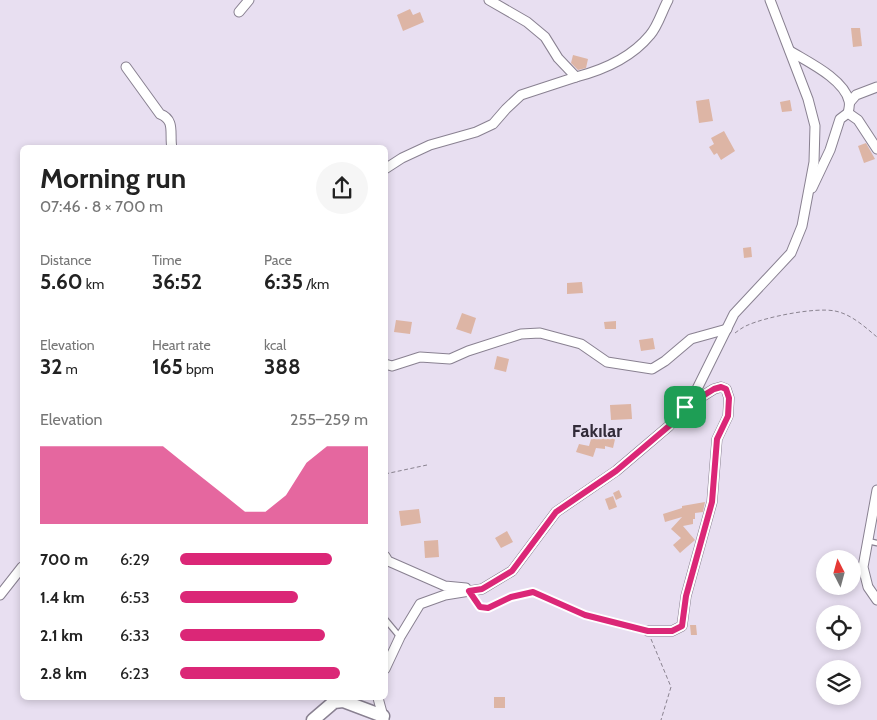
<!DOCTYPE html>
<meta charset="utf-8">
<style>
:root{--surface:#fff;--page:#f6f6f6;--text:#222;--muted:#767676;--accent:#db2777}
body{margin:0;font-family:Cabin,sans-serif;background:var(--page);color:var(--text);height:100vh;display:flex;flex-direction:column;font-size:19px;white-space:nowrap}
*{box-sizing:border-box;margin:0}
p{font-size:16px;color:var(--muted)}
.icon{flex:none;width:28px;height:28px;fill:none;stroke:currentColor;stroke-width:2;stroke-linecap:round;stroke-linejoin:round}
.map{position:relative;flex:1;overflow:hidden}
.panel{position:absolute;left:20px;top:145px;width:368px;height:555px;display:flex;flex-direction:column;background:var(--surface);border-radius:8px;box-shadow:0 2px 8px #0003}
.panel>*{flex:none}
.needle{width:32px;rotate:354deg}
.buttons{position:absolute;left:816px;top:550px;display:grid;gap:10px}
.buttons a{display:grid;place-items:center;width:45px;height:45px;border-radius:50%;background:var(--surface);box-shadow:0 2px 8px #0003;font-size:25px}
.pin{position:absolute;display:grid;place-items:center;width:42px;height:42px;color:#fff;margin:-21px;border-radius:10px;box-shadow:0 2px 8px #0006}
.round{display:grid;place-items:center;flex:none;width:52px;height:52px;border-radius:26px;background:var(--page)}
.head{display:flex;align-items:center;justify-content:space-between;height:85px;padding:0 20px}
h1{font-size:28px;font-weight:800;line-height:38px}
.metrics{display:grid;grid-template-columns:repeat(3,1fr);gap:8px;height:85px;padding:5px 20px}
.metrics div{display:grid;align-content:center}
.metrics b{font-size:21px;font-weight:800}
.metrics small{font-size:14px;font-weight:400}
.metrics p{font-size:14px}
.chart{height:140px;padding:10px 20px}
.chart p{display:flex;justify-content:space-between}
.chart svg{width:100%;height:90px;margin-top:5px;fill:var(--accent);opacity:.7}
ul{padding:0 20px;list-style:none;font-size:16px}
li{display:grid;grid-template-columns:80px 60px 1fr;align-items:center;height:38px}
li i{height:12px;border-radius:6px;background:var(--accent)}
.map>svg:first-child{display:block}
</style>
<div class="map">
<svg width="877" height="720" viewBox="0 0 877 720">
<rect width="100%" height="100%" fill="#e8dff1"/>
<g fill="#ddb5a5">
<path d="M410,9l3,6 7,-3 4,10 -21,9 -6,-16z"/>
<path d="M851,28h9l2,18 -9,1z"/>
<path d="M573,55l15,4 -2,9 -8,2 -7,-7z"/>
<path d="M709,99l4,22 -14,2 -3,-22z"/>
<path d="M790,100l2,11 -10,1 -2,-10z"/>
<path d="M724,131l11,20 -14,9 -4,-7 -3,2 -5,-8 5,-3 -3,-6z"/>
<path d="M866,143l9,16 -11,4 -6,-17z"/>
<path d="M751,247l1,10 -8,1 -1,-10z"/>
<path d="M582,282l1,11 -16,1v-11z"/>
<path d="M462,313l14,5 -5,16 -15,-5z"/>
<path d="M396,320l16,2 -2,12 -16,-2z"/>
<path d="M616,321v8h-11l-1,-7z"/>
<path d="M653,338l2,11 -14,2 -2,-11z"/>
<path d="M497,356l12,3 -3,13 -12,-3z"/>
<path d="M631,404l1,15 -21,1 -1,-15z"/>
<path d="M594,429l16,3v2l6,1 -3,13 -8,-2v3l-9,-1 -3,9 -17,-5 3,-8 10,2z"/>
<path d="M619,490l3,7 -6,3 -3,-7z"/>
<path d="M613,496l4,11 -8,3 -4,-11z"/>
<path d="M705,502l-2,10 -8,1v6h-2v5l-10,2 12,14 -15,13 -7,-8 8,-7 -10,-9 11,-12 -17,5 -2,-8 19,-6v-2z"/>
<path d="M419,509l2,14 -20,3 -2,-15z"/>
<path d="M507,531l6,11 -12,6 -6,-10z"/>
<path d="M438,540l1,17 -14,1 -1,-17z"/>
<path d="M690,625h6l1,10h-6z"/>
<rect x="494" y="697" width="11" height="11"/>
</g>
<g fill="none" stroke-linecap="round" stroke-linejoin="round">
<defs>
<g id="lane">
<path d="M868,541l9,2"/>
<path d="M385,619l15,18"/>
</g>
<g id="street">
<path d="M489,0l38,22 18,15 13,21 18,19c27,-7 56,-20 74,-42 8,-9 12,-24 18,-35"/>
<path d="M239,12l10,-12"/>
<path d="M790,51c18,11 54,28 59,50 1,3 0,8 -1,12"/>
<path d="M126,67l34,47c16,6 9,21 12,34"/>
<path d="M850,102l6,-7 21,-8"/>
<path d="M385,169l17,-11 28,-13 46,-13 17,-8 13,-15 15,-14 55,-18"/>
<path d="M812,188l18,-38 10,-31 8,-6 10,7 19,29"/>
<path d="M385,364l7,2 28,-9 30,2 18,-8 53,-17 19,-1 41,11 26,18 45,7 13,-8 26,-22 36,-10"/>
<path d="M877,490l-14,77 5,20 9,13"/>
<path d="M385,556l3,5 57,25 21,2"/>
<path d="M0,595l22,-28"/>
<path d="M648,631h24l10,-5 4,-30 26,-94 5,-63 11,-23 1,-18 -3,-9 -5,-2 -7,2 -24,15"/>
<path d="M385,669l15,-32 20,-33 25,-9 37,-6 30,-18 44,-59 60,-41 53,-45 23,-27 42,-85 57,-61 11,-27 12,-64 1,-36 -7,-27 -38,-99"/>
<path d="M378,698l6,22"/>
</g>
<path id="secondary" d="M313,720l21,-18 9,-1 40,15"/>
</defs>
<use href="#lane" stroke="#898191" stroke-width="7"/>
<use href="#street" stroke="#898191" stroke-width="11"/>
<use href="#secondary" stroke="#898191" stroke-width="15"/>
<g stroke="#8a8390" stroke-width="1" stroke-dasharray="4 2.5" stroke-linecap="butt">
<path d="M735,333c4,-3 8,-6 13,-8 18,-8 67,-18 87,-14 16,3 30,16 42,26"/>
<path d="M385,474l42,-9"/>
<path d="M475,600l5,7 8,1 23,-11 22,-5 52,23 55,14"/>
<path d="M651,639l20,48 -10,33"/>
</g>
<use href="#lane" stroke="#fff" stroke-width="4.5"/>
<use href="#street" stroke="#fff" stroke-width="9"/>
<use href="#secondary" stroke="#fff" stroke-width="12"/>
</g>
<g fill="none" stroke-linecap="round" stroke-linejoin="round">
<defs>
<path id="route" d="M721,387l5,2 3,9 -1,18 -11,23 -5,63 -26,94 -4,30 -10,5h-24l-63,-16 -52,-23 -22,5 -23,11 -8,-1 -11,-16 13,-2 30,-18 44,-59 60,-41 53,-45 16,-19 29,-18z"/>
</defs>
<use href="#route" stroke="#fff" stroke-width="10"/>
<use href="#route" stroke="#db2777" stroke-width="6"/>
</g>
<g text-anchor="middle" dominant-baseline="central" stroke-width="4.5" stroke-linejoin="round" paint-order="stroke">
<g font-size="18" font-weight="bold" fill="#322b39" stroke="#e8dff1">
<text x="597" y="431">Fakılar</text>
</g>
</g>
</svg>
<div class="buttons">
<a><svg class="needle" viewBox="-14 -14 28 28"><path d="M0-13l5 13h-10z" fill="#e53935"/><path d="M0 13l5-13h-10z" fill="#767676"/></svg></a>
<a><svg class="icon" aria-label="locate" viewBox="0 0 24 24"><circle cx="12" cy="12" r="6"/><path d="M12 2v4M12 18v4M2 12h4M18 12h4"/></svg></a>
<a><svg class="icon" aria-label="layers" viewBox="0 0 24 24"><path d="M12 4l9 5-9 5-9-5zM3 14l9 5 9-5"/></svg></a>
</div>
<div class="pin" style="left:685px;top:407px;background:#1e9e55"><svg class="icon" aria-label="arrive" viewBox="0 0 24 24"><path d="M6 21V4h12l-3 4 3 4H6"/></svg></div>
<section class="panel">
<div class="head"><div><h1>Morning run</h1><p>07:46 · 8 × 700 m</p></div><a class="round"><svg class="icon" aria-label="share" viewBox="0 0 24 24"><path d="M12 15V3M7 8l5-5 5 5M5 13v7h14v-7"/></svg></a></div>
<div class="metrics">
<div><p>Distance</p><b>5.60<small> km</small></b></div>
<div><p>Time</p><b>36:52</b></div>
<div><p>Pace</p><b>6:35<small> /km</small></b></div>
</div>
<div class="metrics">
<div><p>Elevation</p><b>32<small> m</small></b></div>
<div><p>Heart rate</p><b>165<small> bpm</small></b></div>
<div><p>kcal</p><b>388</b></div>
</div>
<div class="chart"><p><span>Elevation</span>255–259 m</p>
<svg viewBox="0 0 160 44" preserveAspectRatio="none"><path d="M0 44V6L10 6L20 6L30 6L40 6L50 6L60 6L70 14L80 22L90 30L100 38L110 38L120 30L130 14L140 6L150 6L160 6V44z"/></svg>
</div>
<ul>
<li><b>700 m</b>6:29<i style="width:81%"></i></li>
<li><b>1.4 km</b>6:53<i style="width:63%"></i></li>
<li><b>2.1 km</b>6:33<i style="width:77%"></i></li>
<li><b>2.8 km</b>6:23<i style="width:85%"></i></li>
</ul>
</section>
</div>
